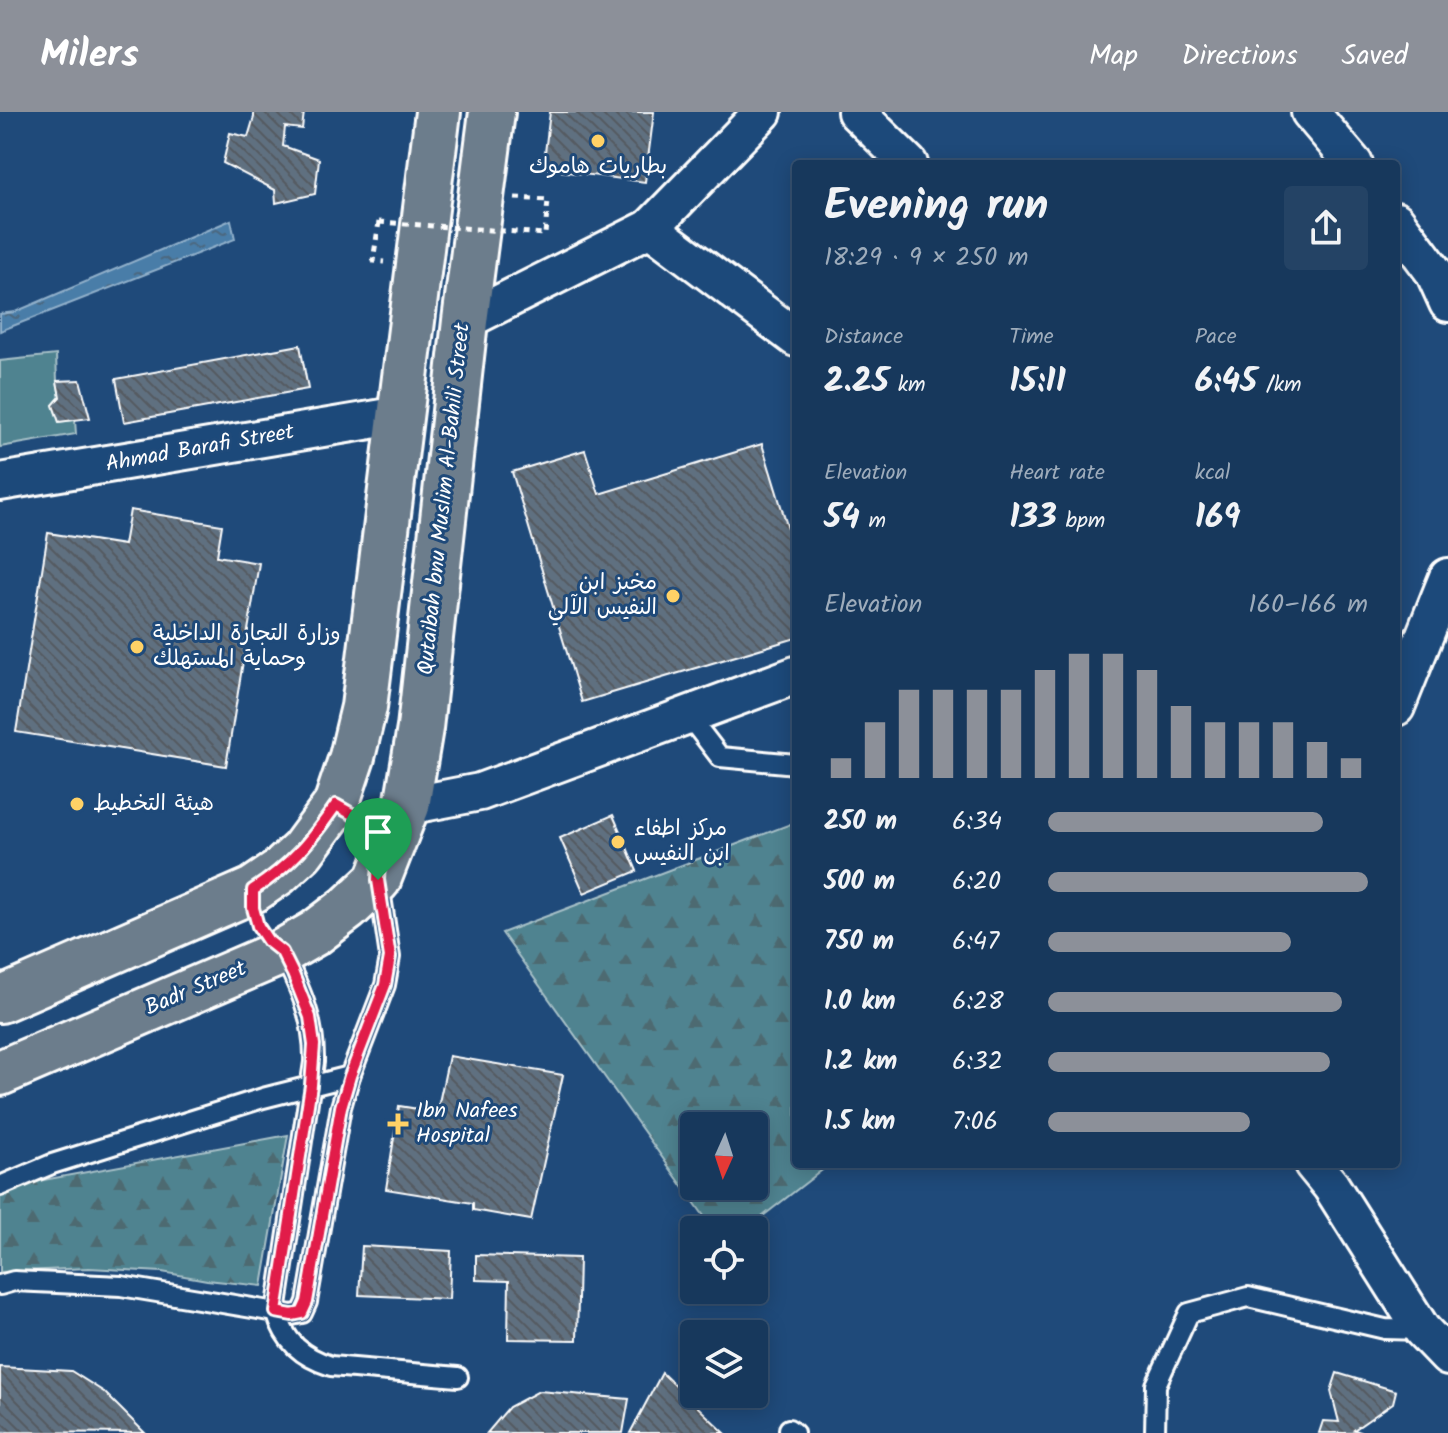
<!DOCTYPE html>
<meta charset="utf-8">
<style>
:root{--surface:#17385c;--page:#244365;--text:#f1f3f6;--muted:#9eacbb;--line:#365272;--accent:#8c9099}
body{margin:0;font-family:Kalam,"Playpen Sans Arabic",sans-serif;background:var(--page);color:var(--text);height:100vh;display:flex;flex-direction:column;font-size:30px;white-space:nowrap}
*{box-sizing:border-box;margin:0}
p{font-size:26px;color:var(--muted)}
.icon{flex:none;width:44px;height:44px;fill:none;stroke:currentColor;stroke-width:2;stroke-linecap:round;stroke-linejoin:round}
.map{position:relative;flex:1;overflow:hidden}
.panel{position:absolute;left:792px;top:48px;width:608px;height:1008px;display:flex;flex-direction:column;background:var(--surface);border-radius:8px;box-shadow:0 4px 20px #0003,0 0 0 2px var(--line)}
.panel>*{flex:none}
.needle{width:52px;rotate:183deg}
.buttons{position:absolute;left:680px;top:1000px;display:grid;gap:16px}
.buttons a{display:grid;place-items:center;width:88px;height:88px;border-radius:8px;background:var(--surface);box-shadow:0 4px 20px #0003,0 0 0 2px var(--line);font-size:40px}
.pin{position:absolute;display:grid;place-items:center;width:68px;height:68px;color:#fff;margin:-82px -34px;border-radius:50% 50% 50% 0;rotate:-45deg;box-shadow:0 0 8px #0007}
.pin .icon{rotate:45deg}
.round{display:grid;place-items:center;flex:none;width:84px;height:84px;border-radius:8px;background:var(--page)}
.summary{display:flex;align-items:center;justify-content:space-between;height:136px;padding:0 32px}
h1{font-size:44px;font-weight:800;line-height:60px}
.figures{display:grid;grid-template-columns:repeat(3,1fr);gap:12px;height:136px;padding:8px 32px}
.figures div{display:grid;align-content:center}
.figures b{font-size:34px;font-weight:800}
.figures small{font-size:22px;font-weight:400}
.figures p{font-size:22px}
.chart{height:224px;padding:16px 32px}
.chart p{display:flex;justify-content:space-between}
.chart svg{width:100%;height:144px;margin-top:8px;stroke:var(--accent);stroke-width:6}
ul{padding:0 32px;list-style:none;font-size:26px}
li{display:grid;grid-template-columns:128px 96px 1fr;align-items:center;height:60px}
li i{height:20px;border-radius:10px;background:var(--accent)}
header{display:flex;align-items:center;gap:48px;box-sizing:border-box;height:112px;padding:0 40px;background:var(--accent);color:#fff}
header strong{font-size:38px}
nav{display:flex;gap:44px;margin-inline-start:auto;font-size:28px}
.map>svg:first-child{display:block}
</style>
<header>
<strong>Milers</strong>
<nav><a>Map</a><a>Directions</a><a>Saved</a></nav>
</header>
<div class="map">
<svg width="1448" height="1321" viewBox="0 0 1448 1321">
<defs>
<pattern id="forest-firs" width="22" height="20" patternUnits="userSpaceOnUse" patternTransform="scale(2)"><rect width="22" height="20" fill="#508390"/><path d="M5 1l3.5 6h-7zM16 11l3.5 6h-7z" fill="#4e6a71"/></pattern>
<pattern id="water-ripples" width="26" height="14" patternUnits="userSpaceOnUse" patternTransform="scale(2)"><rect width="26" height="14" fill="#4a7da8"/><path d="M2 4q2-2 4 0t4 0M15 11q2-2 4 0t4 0" fill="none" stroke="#4b677f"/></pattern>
<pattern id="building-back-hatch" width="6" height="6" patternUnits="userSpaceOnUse" patternTransform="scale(2)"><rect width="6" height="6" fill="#5f7080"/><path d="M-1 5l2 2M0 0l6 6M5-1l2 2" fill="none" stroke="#545a61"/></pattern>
</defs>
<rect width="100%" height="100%" fill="#1f4a7a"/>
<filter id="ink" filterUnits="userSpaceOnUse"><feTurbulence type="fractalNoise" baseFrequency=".0125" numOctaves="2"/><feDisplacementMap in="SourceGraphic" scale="16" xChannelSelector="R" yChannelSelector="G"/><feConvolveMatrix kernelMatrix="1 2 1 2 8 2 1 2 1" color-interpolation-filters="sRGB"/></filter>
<g filter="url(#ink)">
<g fill="url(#forest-firs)" stroke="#a8c1c8" stroke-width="2" fill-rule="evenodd">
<path d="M796,710v342h34l-85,66h-31l-212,-297zM694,1014h60v60h-60z"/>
<path d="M288,1023l-26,151 -55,-6 -45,-8 -73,-4 -89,4v-84z"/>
</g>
<path fill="#508390" stroke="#a8c1c8" stroke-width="2" d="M56,243l1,26 3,16 -7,8 6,17 16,-2 1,14 -76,13v-86z"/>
<path fill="url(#water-ripples)" stroke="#92b1cb" stroke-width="2" d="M231,108l4,19 -235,92v-17l15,-2z"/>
<g fill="url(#building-back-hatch)" stroke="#fff" stroke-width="2">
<path d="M254,0h50l-2,17 -17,-2 -2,19 36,13 -4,35 -39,9 -1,-13 -52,-27 7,-30 18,4 6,-20z"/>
<path d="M550,0h104l-9,70 -102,-13z"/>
<path d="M300,233l8,44 -184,33 -8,-43z"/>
<path d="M80,268l10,38 -31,4 -6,-17 7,-8 -3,-16z"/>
<path d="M762,332l34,111v83l-214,64 -70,-230 73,-22 14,44z"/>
<path d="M130,398l92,15 -5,31 42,7 -33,203 -210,-34 32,-199 76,12z"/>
<path d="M613,703l24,56 -53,22 -24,-55z"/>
<path d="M449,944l114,19 -32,145 -58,-10v-7l-87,-14 13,-83 38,6z"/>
<path d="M362,1134l89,5 -2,48 -90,-4z"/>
<path d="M476,1143l103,3 -2,82 -69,-1 1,-58 -33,-1z"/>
<path d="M0,1255l71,4 33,21 41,41 -145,-1z"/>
<path d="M662,1261l63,60h-95z"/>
<path d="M1337,1261l59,18 -3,12 -39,27 10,3h-45l4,-12 16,1 -8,-31z"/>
<path d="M539,1279l90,8 -6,34h-136l22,-26z"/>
</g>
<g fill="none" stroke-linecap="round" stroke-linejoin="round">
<defs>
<g id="service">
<path d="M687,602l33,43 76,7"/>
<path d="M282,840c18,36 33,68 32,110l-38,250c9,30 26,45 55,54l127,11"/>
<path d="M0,1074l52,-22 211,-66 87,-22"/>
<path d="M0,1173l14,-4 107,5 155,26 16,3 10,-2 5,-11 34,-195 9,-31 35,-91 5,-28 -11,-74"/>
<path d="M789,1317l5,4"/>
<path d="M1155,1321l1,-48 33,-72 59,-16 137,32 37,1"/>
</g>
<g id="minor">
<path d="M856,0l53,52"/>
<path d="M1310,0l44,52"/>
<path d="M1396,109l38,51 14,31"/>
<path d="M650,116l113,-116"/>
<path d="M465,209l185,-93 146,110"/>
<path d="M0,370l401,-67"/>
<path d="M1396,595l52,-130"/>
<path d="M407,694l73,-14 316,-117"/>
<path d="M1313,1052l18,22 91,144 26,27"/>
</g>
<g id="primary">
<path d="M0,888l253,-110 25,-17 24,-22 34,-46 16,-48 12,-50 74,-595"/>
<path d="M0,961l282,-121 33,-19 33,-25 30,-28 29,-74 13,-78 45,-407 27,-209"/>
</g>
</defs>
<use href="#service" stroke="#fff" stroke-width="24"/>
<use href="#minor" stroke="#fff" stroke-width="42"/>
<use href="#primary" stroke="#fff" stroke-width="50"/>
<g stroke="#fff" stroke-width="5" stroke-dasharray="6 6" stroke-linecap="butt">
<path d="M515,86l33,2 -3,34"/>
<path d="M379,110l-6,39 11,1"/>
</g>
<use href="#service" stroke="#1f4a7a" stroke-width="18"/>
<use href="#minor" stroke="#1f4a7a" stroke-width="36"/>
<use href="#primary" stroke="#6c7d8c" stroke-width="44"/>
<path stroke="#fff" stroke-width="5" stroke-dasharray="6 6" stroke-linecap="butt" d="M379,110l166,12"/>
</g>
</g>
<g fill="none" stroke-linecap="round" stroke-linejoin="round" filter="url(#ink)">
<defs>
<path id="route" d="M336,693l16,9 14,13 9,16 4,19 -1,18 12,77 -5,28 -35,91 -9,31 -34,195 -5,11 -10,2 -16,-3 35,-227 3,-40 -4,-28 -17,-43 -11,-22 -14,-11 -10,-15 -5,-18v-18c38,-25 57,-48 83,-85z"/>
</defs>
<use href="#route" stroke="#fff" stroke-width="16"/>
<use href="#route" stroke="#e11d48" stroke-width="10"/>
</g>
<g fill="#ffd166" stroke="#1f4a7a" stroke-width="3">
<circle cx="598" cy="29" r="8"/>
<circle cx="673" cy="484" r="8"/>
<circle cx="137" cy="535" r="8"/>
<circle cx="77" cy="692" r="8"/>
<circle cx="618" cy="730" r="8"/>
<path d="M394 1000h8v8h8v8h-8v8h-8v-8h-8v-8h8z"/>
</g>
<g text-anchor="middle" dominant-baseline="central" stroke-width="6" stroke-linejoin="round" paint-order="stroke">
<g font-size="22" fill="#fff" stroke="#1f4a7a" text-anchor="start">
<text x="598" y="55" text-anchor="middle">بطاريات هاموك</text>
<text x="657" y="471" text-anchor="end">مخبز ابن<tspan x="657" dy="25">النفيس الآلي</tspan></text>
<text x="153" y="522">وزارة التجارة الداخلية<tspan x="153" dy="25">وحماية المستهلك</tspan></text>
<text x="93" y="692">هيئة التخطيط</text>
<text x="634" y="717">مركز اطفاء<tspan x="634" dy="25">ابن النفيس</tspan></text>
<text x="416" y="999">Ibn Nafees<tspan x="416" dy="25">Hospital</tspan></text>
</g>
<g font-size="22" fill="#fff" stroke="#1f4a7a">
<text transform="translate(200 337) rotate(-10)">Ahmad Barafi Street</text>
<text transform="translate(445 387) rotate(-84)">Qutaibah bnu Muslim Al-Bahili Street</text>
<text transform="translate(196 877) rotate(-23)">Badr Street</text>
</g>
</g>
</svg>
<div class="buttons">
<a><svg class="needle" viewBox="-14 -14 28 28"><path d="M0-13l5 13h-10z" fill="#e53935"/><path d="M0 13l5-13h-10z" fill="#9eacbb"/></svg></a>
<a><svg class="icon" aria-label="locate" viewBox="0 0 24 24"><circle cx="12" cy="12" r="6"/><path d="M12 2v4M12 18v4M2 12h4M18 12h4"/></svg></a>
<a><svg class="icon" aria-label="layers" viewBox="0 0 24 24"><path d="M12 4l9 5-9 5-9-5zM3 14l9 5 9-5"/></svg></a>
</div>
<div class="pin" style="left:378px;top:768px;background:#1e9e55"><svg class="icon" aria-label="arrive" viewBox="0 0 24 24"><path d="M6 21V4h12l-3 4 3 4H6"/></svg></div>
<section class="panel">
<div class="summary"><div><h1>Evening run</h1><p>18:29 · 9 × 250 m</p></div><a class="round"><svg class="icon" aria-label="share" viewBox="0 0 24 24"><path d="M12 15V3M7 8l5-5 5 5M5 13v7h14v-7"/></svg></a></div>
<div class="figures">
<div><p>Distance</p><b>2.25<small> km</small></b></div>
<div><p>Time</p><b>15:11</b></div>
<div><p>Pace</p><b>6:45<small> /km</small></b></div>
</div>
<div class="figures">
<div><p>Elevation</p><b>54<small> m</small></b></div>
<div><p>Heart rate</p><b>133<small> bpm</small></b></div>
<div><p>kcal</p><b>169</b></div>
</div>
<div class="chart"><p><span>Elevation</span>160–166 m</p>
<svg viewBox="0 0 160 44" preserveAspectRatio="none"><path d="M5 44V38M15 44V27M25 44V17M35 44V17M45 44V17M55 44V17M65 44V11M75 44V6M85 44V6M95 44V11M105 44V22M115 44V27M125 44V27M135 44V27M145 44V33M155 44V38"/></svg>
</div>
<ul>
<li><b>250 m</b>6:34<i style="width:86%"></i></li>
<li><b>500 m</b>6:20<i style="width:100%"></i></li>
<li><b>750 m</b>6:47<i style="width:76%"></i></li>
<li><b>1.0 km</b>6:28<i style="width:92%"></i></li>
<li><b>1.2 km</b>6:32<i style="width:88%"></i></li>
<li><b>1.5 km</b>7:06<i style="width:63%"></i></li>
</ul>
</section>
</div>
